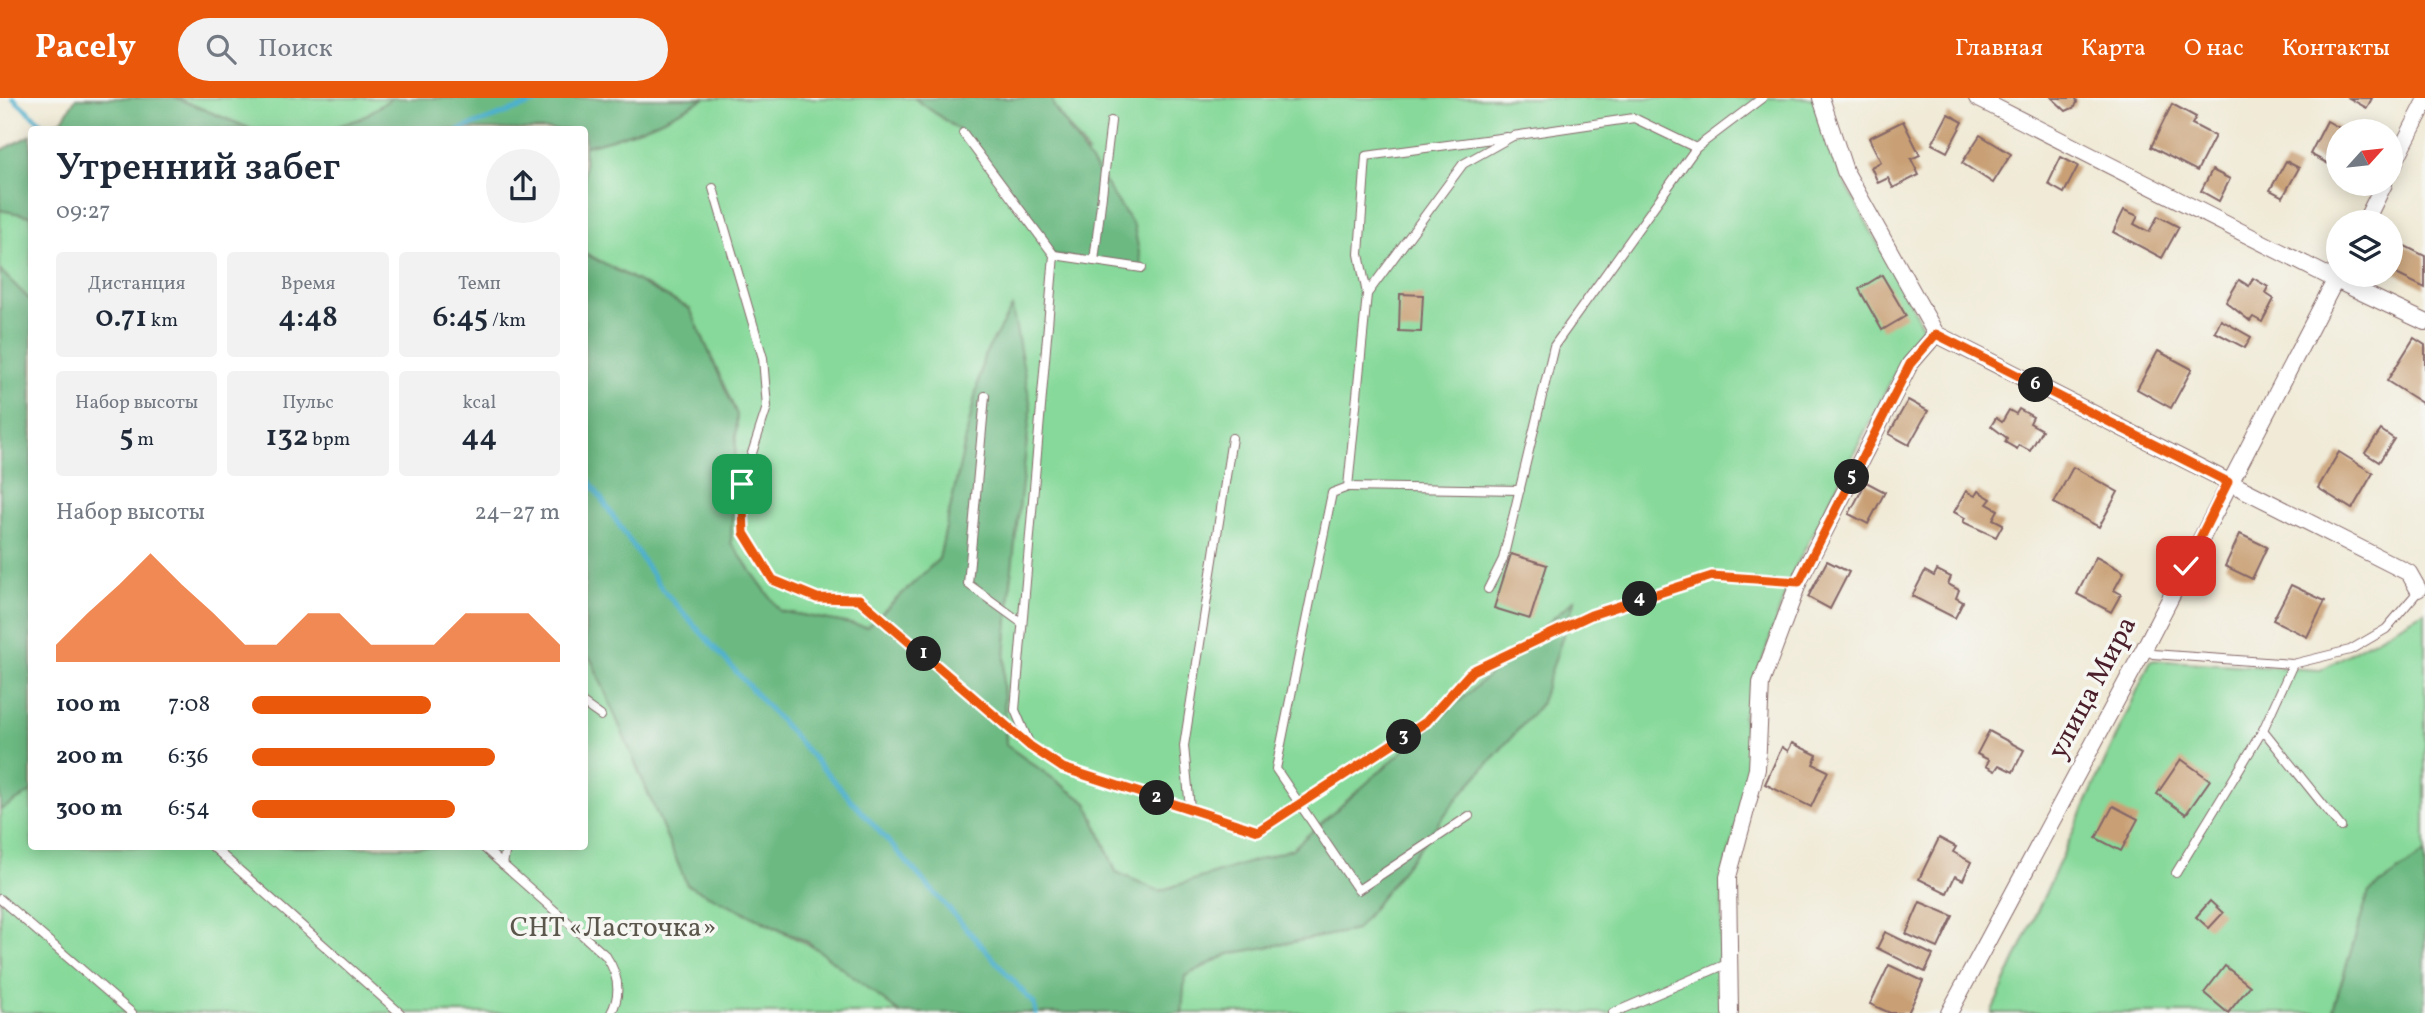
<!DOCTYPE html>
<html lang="ru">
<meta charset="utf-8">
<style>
:root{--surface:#fff;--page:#f2f2f3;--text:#1f2937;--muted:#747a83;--accent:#ea580c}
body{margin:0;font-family:Vollkorn,serif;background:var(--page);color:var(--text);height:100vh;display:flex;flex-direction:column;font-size:26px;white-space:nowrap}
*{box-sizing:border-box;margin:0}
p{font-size:23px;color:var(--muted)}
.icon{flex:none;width:38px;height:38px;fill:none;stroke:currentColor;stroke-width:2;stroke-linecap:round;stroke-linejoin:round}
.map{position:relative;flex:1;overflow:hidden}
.details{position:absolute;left:28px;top:28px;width:560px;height:724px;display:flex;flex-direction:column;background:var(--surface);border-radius:7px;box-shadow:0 4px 18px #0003}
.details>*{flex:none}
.needle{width:46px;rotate:63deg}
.fabs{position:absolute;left:2326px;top:21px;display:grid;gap:14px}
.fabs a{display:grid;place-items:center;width:77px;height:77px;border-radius:50%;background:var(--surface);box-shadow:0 4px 18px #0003;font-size:35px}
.pin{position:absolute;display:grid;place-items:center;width:60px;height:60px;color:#fff;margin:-30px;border-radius:14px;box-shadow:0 4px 10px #0006}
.km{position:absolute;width:35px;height:35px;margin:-18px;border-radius:50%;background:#222;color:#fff;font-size:19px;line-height:35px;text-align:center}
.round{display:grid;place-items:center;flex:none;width:74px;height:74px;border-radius:37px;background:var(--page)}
.head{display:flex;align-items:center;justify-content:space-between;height:119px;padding:0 28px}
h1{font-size:38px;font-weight:600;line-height:52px}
.figures{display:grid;grid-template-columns:repeat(3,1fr);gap:10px;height:119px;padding:7px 28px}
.figures div{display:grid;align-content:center;border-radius:7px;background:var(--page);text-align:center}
.figures b{font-size:30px;font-weight:600}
.figures small{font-size:19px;font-weight:400}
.figures p{font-size:19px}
.chart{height:196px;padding:14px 28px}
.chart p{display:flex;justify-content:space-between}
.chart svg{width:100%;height:126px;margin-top:7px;fill:var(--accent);opacity:.7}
ul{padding:0 28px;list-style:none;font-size:23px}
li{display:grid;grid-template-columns:112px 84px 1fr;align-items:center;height:52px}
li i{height:18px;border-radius:9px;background:var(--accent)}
header{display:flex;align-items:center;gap:42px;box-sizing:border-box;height:98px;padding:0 35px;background:var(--accent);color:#fff}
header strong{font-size:33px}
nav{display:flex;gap:38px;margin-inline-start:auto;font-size:24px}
.search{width:490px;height:63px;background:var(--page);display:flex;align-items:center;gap:18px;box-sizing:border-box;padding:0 24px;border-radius:38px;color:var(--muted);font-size:26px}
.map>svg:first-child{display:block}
</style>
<header>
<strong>Pacely</strong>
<div class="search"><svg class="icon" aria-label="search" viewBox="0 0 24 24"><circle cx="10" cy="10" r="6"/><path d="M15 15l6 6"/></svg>Поиск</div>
<nav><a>Главная</a><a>Карта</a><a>О нас</a><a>Контакты</a></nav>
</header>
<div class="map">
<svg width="2425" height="915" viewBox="0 0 2425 915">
<rect width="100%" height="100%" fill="#f6f6f2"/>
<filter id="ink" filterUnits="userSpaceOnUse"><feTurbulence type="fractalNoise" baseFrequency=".0143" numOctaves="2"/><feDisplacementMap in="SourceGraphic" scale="14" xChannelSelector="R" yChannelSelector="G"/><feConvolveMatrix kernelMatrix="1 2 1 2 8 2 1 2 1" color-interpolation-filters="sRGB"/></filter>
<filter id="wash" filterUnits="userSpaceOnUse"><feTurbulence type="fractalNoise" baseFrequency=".00686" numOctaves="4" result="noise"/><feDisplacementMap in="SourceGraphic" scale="28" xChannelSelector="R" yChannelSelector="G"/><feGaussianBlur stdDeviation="1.57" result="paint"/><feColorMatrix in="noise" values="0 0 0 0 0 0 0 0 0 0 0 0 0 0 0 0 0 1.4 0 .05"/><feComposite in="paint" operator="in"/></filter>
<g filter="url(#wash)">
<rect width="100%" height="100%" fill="#f0ead6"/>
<g fill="#86d99a" stroke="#687c62" stroke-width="2">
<path d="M176,0h216l-32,21 -31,11 -78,-1z"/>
<path d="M705,0h209l49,35 125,20 -34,-46 -2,-9h764l24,75 86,160 -25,28 -109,213 -49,143 9,48 -29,113 -3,135h-538l2,-37 45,-22 127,-24 104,-135 80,-90 -189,95 -59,49 -133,42 -43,-19 -29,-69 -81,-58 -3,-64 9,-112v-261l-28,49 -45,202 -72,68 -87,-16 -49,-68 6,-128 -47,-106 -105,-56 -1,-107c43,-9 83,-27 121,-48z"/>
<path d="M0,112l31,6v86l-31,-32z"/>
<path d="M2425,513v242l-56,39 -37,121h-341l160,-353 169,10z"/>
<path d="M585,554l7,9 95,223 130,65 83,64h-900v-203l31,-18 1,55h552z"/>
</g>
<g fill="#6cb982" stroke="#5b6c56" stroke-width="2">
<path d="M76,0h100l75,31h-208l19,-9z"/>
<path d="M392,0h313c-38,21 -78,39 -120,48l-1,-16 -255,-1 31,-10z"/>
<path d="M914,0h138l2,9 80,119 8,42 -88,-13 -91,-122z"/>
<path d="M31,37v81l-31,-6v-59z"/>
<path d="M584,155l106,56 47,106 -6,128 49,68 87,16 72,-68 45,-203 28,-49 19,100 -19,162 -9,112 3,64 81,58 29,69 43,19 133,-42 283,-250 -35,106 -80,90 -104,135 -127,24 -44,22 -3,37h-282l-92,-71 -121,-57 -95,-224 -7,-9z"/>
<path d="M0,172l32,32 -1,490 -31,18z"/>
<path d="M2425,755v160h-93l37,-121z"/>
</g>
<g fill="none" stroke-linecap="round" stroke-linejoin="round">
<g stroke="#4eb0cd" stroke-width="5">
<path d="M13,0l36,32"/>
<path d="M458,32l90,-32"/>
<path d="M584,375l78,116 372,415 2,9"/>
</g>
</g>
<g id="blocks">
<g fill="#c9a076">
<path d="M2052,0h24l1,4 -2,5 -9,4z"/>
<path d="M2349,0h23l-5,10z"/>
<path d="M2172,6l24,13 -4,7 23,12 -18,35 -46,-24z"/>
<path d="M1948,16l15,8 -16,30 -15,-8z"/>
<path d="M1903,23l17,34 -9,4 8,16 -26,13 -5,-10 -10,5 -7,-16 10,-5 -12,-24z"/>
<path d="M2327,23l18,10h-7v38l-28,-15z"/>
<path d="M1980,37l31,19 -18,29 -31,-20z"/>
<path d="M2061,59l17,9 -14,27 -16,-9z"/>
<path d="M2286,63l13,7 -16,29 -13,-7z"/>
<path d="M2212,72l18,9 -11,22 -18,-10z"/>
<path d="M2124,112l14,6 -4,8 15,8 9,-16 21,11 -17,31 -49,-26z"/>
<path d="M2399,145l26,13v32l-35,-17v-11z"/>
<path d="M1882,177l24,41 -24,14 -23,-41z"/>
<path d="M2253,180l15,9 -3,6 9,6 -12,23 -9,-5 -3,4 -24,-19 13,-22 10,6z"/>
<path d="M1400,196l23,1 -2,37 -22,-1z"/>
<path d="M2221,222l30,17 -6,11 -30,-16z"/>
<path d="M2414,240l11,7v60l-38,-24z"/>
<path d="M2158,253l34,18 -21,39 -34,-19z"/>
<path d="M1908,302l20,11 -19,34 -20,-11z"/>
<path d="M2019,311l14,8 -3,6 12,7 -12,21 -11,-6 -2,4 -12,-7 2,-4 -16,-12 5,-8 6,4 7,-12 7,4z"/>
<path d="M2381,332l13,9 -15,23 -14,-9z"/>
<path d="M2339,354l34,21 -21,36 -34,-21z"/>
<path d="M2073,369l45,25 -19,35 -45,-24z"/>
<path d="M1866,384l19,10 -17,32 -19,-10z"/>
<path d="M1966,393l9,5 3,-5 13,8 -4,5 11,6 -5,9 10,5 -7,13 -33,-15 2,-4 -11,-6z"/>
<path d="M2240,436l27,13 -15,32 -27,-13z"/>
<path d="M1511,456l36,11 -17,54 -36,-11z"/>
<path d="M2096,459l28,15 -10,18 7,4 -10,18 -34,-18z"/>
<path d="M1827,463l22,11 -19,37 -22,-12z"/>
<path d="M1937,472l14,7 -3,7 11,6 -3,8 7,4 -8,16 -43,-22 13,-25 9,5z"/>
<path d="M2291,487l34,16 -18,36 -34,-17z"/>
<path d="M1989,633l35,19 -11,22 -14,-7 -4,6 -9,-5 3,-6 -12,-6z"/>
<path d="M1792,645l25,12 -4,9 15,7 -17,36 -46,-23 17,-37 6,4z"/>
<path d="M2181,661l29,21 -24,34 -29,-20z"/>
<path d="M2113,708l25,13 -17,32 -25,-13z"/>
<path d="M1939,740l17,9 -3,5 18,10 -8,18 -8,-4 -8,17 -28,-14z"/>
<path d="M2210,803l13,12 -14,15 -13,-11z"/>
<path d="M1920,804l33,14 -15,32 -32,-14z"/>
<path d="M1885,834l48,23 -8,17 -48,-24z"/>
<path d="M1889,867l34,16 -15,32h-18l-20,-9z"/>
<path d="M2225,868l25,20 -22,27 -24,-20z"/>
</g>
</g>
</g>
<g filter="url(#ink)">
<use href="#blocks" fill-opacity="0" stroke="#846667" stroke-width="2"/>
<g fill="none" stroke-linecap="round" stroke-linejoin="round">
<defs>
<g id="service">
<path d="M963,35l91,122 -39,455 14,33"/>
<path d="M713,90l50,170 4,49 -25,77 2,49 29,47 44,18 42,1 171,147 33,22 195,63 168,-109 46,-51 119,-56 121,-39 87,5"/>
<path d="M1054,157l88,13"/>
<path d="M1094,163l17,-140"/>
<path d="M1367,196l-8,-40 7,-98 141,-19"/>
<path d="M985,298l-17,188 54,39"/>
<path d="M1348,389l172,3"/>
<path d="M1488,491l15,-30 51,-213 142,-198 66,-50"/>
<path d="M2144,551l9,5 140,10 57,-14 36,-21 35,-41"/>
<path d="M584,606l17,12"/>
<path d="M2263,632l78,97"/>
<path d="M1190,711l-6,-63 48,-308"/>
<path d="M1469,718l-111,74 -82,-121 56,-276 16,-6 19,-193 96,-130 50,-28 121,-18 62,30"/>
<path d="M213,749l187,166"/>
<path d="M483,749l123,109c12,18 16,37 5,57"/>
<path d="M503,767l3,-18"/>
<path d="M2176,775l87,-143 30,-66"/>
<path d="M0,801l132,114"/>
<path d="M1613,915l116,-50"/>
</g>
<g id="minor">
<path d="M1977,0l359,182 89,42"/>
<path d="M2390,73l35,-68"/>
<path d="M2365,124l19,-38"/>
<path d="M1936,236l473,239 9,16"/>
<path d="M1730,915l-2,-136 29,-108 4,-86 38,-102 111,-217 26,-30 -91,-163 -24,-73"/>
<path d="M1949,915l195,-364 194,-374"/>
</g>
</defs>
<use href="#service" stroke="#846667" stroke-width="10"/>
<use href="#minor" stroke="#846667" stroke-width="18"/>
<use href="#service" stroke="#fff" stroke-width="8"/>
<use href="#minor" stroke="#fff" stroke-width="16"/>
</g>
</g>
<g fill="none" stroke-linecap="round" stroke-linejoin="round" filter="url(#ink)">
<defs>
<path id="route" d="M742,386l2,49 29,47 44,18 42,1 171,147 33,22 195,63 168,-109 46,-51 119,-56 121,-39 87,6 111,-218 26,-30 292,148 -42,84"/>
</defs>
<use href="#route" stroke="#fff" stroke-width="14"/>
<use href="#route" stroke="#ea580c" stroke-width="9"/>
</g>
<g text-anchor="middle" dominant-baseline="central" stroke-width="7" stroke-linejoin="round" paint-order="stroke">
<g font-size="28" fill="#4a1f2b" stroke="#f6f6f2">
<text transform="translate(2093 590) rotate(-62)">улица Мира</text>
</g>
<g font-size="28" fill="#5c574c" stroke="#f6f6f2">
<text x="613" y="830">СНТ «Ласточка»</text>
</g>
</g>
</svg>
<div class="fabs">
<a><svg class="needle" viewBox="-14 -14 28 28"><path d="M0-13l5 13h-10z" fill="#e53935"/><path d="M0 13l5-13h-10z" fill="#747a83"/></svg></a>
<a><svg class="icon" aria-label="layers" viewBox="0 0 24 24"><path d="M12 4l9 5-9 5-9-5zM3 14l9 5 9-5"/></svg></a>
</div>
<div class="pin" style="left:742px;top:386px;background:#1e9e55"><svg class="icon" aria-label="arrive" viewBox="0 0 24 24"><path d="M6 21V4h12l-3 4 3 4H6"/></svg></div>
<div class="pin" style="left:2186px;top:468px;background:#d93025"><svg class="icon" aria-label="check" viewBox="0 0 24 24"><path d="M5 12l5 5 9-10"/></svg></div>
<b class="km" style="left:924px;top:556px">1</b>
<b class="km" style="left:1157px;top:700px">2</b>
<b class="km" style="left:1404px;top:639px">3</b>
<b class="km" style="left:1640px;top:501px">4</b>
<b class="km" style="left:1852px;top:379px">5</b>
<b class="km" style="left:2036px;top:287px">6</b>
<section class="details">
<div class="head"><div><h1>Утренний забег</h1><p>09:27</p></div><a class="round"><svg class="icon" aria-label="share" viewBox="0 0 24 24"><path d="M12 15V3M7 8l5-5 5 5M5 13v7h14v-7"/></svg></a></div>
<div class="figures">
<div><p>Дистанция</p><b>0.71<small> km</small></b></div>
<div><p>Время</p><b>4:48</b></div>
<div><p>Темп</p><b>6:45<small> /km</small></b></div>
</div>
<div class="figures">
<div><p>Набор высоты</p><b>5<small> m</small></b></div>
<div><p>Пульс</p><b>132<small> bpm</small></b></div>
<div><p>kcal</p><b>44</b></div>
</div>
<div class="chart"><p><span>Набор высоты</span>24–27 m</p>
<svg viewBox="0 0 160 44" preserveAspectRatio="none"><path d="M0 44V38L10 27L20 17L30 6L40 17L50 27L60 38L70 38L80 27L90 27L100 38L110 38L120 38L130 27L140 27L150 27L160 38V44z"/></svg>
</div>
<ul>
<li><b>100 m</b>7:08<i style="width:58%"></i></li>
<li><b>200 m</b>6:36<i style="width:79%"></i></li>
<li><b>300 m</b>6:54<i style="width:66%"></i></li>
</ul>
</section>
</div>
